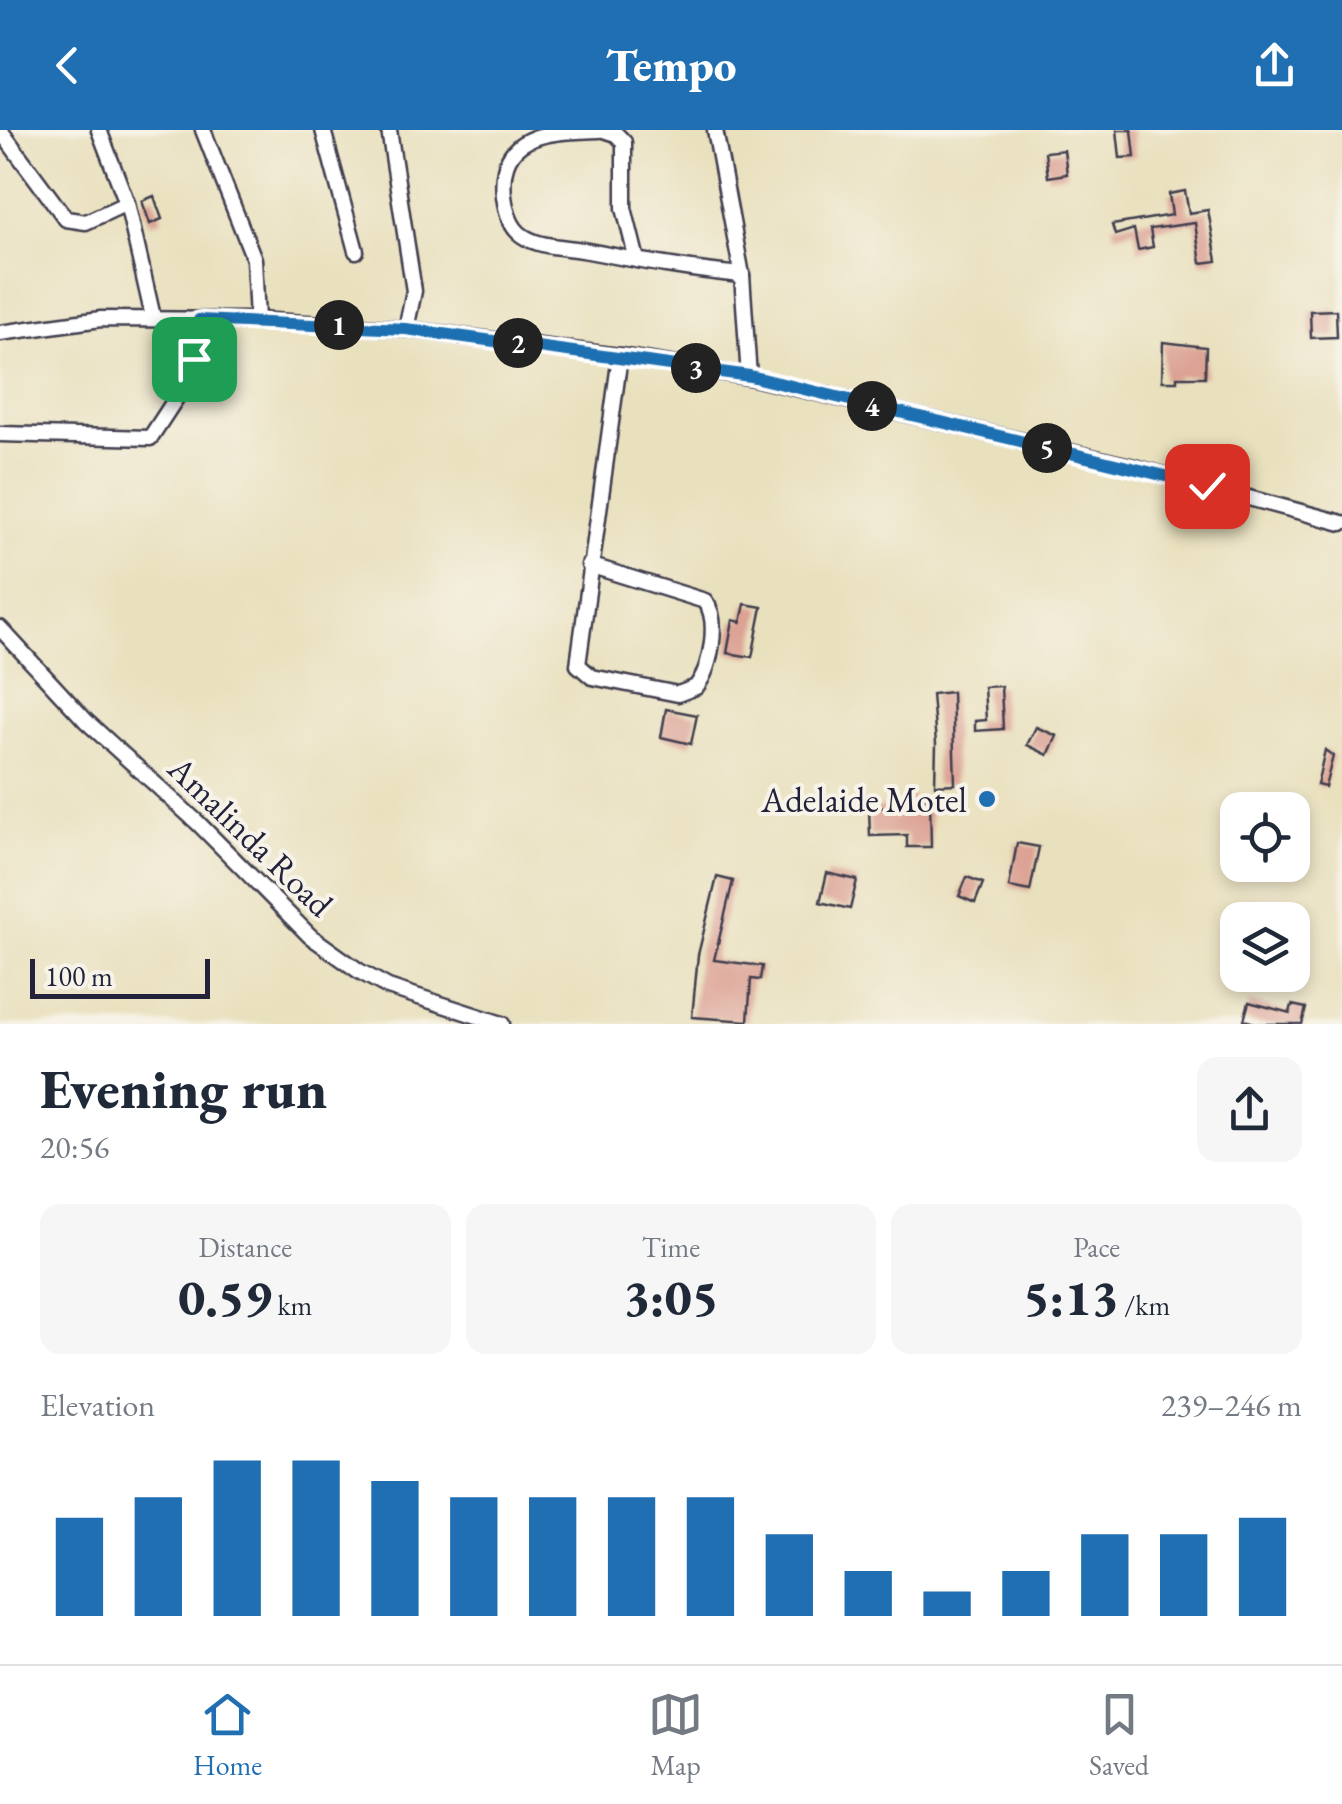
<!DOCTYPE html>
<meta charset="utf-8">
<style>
:root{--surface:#fff;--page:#f6f6f7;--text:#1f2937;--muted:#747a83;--line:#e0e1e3;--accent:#1f6fb2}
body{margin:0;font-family:"EB Garamond",serif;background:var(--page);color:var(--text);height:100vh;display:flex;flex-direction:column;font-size:38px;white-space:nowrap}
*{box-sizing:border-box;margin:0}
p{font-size:32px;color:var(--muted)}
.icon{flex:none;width:55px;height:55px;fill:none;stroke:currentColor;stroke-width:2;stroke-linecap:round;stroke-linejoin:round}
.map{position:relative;height:894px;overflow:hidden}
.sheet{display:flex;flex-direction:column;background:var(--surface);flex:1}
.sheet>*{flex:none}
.controls{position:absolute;left:1220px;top:662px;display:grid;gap:20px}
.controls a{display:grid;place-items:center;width:90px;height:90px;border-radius:20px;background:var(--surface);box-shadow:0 5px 15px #0003;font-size:50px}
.scale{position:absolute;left:30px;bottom:25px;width:180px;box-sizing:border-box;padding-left:10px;border:5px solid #22223b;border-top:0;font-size:28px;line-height:35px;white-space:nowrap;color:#22223b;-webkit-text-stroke:8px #f7f3e8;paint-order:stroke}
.pin{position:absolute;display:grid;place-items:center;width:85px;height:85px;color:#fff;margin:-42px;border-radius:20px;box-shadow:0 5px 15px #0006}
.km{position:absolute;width:50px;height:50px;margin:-25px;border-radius:50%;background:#222;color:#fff;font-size:28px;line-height:50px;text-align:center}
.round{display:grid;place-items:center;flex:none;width:105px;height:105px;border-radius:20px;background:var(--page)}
.headline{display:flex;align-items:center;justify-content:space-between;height:170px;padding:0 40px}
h1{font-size:55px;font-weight:800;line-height:75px}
.figures{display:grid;grid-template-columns:repeat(3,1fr);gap:15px;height:170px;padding:10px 40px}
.figures div{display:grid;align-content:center;border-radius:20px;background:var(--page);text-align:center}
.figures b{font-size:50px;font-weight:800}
.figures small{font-size:28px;font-weight:400}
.figures p{font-size:28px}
.chart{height:280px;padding:20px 40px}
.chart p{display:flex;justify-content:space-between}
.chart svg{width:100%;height:180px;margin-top:10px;stroke:var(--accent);stroke-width:6}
header{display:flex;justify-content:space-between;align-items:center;height:130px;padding:0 40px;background:var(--accent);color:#fff;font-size:45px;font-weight:800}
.dock{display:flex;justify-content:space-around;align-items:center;height:140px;border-top:2px solid var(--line);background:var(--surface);font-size:28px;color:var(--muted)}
.dock a{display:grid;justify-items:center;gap:5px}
.dock .selected{color:var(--accent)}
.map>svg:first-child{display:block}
</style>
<header><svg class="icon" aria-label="back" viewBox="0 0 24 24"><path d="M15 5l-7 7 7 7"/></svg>Tempo<svg class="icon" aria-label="share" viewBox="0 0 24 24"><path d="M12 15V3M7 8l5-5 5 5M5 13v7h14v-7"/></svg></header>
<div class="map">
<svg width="1342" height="894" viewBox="0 0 1342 894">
<rect width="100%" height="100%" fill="#f7f3e8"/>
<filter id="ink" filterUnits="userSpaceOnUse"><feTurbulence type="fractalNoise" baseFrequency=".01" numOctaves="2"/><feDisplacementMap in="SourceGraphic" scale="20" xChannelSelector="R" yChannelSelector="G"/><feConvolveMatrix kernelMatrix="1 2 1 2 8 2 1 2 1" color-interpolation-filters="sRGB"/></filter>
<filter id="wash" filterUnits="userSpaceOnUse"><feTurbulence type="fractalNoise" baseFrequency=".0048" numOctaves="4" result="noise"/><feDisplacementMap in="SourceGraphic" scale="40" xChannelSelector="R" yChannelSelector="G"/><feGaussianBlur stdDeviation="2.25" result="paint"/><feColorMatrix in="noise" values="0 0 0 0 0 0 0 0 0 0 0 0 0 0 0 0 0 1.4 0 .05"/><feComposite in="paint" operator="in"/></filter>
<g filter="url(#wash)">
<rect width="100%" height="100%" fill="#e9e0bd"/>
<g id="blocks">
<g fill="#dca294">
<path d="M1117,0h15l3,27 -15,1z"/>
<path d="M1064,20l3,24 -19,3 -3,-25z"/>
<path d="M1185,61l4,22 19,-3 9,51 -16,2 -6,-40 -45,6 3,18 -15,3 -4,-21 -19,6 -3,-10 60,-10 -3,-21z"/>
<path d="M154,66l8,23 -12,5 -8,-23z"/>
<path d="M1336,180l1,27 -26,1 -1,-27z"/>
<path d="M1163,212l43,5 -1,30h-28v4h-15z"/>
<path d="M745,474l17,3 -10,50 -25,-4 6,-33 8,2z"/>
<path d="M1001,556l2,43 -28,2v-10l11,-1 -2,-33z"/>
<path d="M952,562l3,92 -20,1 1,-41 -4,-50z"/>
<path d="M666,579l31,6 -6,29 -30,-7z"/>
<path d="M1036,597l21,9 -9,19 -21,-10z"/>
<path d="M1325,620l8,6 -8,31 -8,-2z"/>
<path d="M907,668h23l1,49h-24v-12l-37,1 -1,-28 38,-1z"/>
<path d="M1017,713l22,4 -9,44 -21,-4z"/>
<path d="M827,743l30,7 -7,29 -30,-7z"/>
<path d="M717,747l16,4 -19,79 48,6 -2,14 -9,-1 -3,42 -56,-4 6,-62z"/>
<path d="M967,747l16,6 -8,20 -16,-7z"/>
<path d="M1249,872l41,11 2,-8 14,3 -4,16h-44l-14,-4z"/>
</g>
</g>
</g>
<g filter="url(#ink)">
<use href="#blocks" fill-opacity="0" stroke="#403e4e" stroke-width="2.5"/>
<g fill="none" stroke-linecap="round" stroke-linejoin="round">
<defs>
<g id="minor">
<path d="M0,0l66,89 20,3 41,-19"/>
<path d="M99,0l28,73 26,114"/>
<path d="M203,0l51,129 3,61"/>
<path d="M323,0l33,121"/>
<path d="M389,0l25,161 -8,38"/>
<path d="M599,0c-49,2 -102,1 -95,66 2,15 6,32 19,40 16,11 41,11 60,14 53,10 105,20 159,25"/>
<path d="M604,0l12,4 8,8v66l13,52"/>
<path d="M715,0l27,145 7,102"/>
<path d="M0,203l101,-14 156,1 149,9 214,27 129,21 381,89 212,57"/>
<path d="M0,304l150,4 38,-58 11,-60"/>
<path d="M589,435l116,36c15,19 6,67 -9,86l-18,7 -86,-17 -14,-12 42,-309"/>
<path d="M0,498l86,93 112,102 112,113 49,35 29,16 114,37"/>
</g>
</defs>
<use href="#minor" stroke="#403e4e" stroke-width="19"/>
<use href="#minor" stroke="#fff" stroke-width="14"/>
</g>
</g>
<g fill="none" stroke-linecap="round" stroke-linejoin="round" filter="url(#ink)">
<defs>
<path id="route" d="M194,229l5,-39 207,9 344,47 457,110"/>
</defs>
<use href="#route" stroke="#fff" stroke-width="20"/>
<use href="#route" stroke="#1f6fb2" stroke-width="12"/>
</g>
<circle fill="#1f6fb2" stroke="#f7f3e8" stroke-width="4" cx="987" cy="669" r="10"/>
<g text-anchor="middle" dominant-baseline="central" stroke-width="8" stroke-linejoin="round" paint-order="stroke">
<g font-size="35" fill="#22223b" stroke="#f7f3e8" text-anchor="end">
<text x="967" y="669">Adelaide Motel</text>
</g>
<g font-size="35" fill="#22223b" stroke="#f7f3e8">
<text transform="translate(251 706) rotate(44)">Amalinda Road</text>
</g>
</g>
</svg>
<div class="controls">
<a><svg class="icon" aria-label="locate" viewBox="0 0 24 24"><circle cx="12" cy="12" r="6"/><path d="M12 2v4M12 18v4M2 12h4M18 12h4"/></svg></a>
<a><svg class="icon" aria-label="layers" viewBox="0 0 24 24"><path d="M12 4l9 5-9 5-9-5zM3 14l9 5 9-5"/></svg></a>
</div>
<div class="scale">100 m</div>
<div class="pin" style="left:194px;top:229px;background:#1e9e55"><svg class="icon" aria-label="arrive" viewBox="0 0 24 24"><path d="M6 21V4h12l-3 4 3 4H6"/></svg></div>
<div class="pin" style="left:1207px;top:356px;background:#d93025"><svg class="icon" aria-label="check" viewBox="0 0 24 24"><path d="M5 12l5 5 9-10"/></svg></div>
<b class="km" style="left:339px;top:195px">1</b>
<b class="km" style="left:518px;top:213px">2</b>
<b class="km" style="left:696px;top:238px">3</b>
<b class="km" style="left:872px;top:276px">4</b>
<b class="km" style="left:1047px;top:318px">5</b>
</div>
<section class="sheet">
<div class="headline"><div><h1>Evening run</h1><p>20:56</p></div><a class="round"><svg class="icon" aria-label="share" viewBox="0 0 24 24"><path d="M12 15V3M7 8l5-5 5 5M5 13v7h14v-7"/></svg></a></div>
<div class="figures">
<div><p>Distance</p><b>0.59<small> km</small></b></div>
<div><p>Time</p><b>3:05</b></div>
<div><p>Pace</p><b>5:13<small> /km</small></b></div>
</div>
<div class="chart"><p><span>Elevation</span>239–246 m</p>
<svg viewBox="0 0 160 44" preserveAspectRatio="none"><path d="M5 44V20M15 44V15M25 44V6M35 44V6M45 44V11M55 44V15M65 44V15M75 44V15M85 44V15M95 44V24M105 44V33M115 44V38M125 44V33M135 44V24M145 44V24M155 44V20"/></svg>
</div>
</section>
<nav class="dock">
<a class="selected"><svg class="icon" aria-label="home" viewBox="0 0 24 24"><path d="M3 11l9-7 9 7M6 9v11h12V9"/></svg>Home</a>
<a><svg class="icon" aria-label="map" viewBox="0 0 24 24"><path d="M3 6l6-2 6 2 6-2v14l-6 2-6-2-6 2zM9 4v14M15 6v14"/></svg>Map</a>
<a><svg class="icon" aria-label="saved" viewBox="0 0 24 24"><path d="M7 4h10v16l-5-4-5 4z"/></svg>Saved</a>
</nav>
